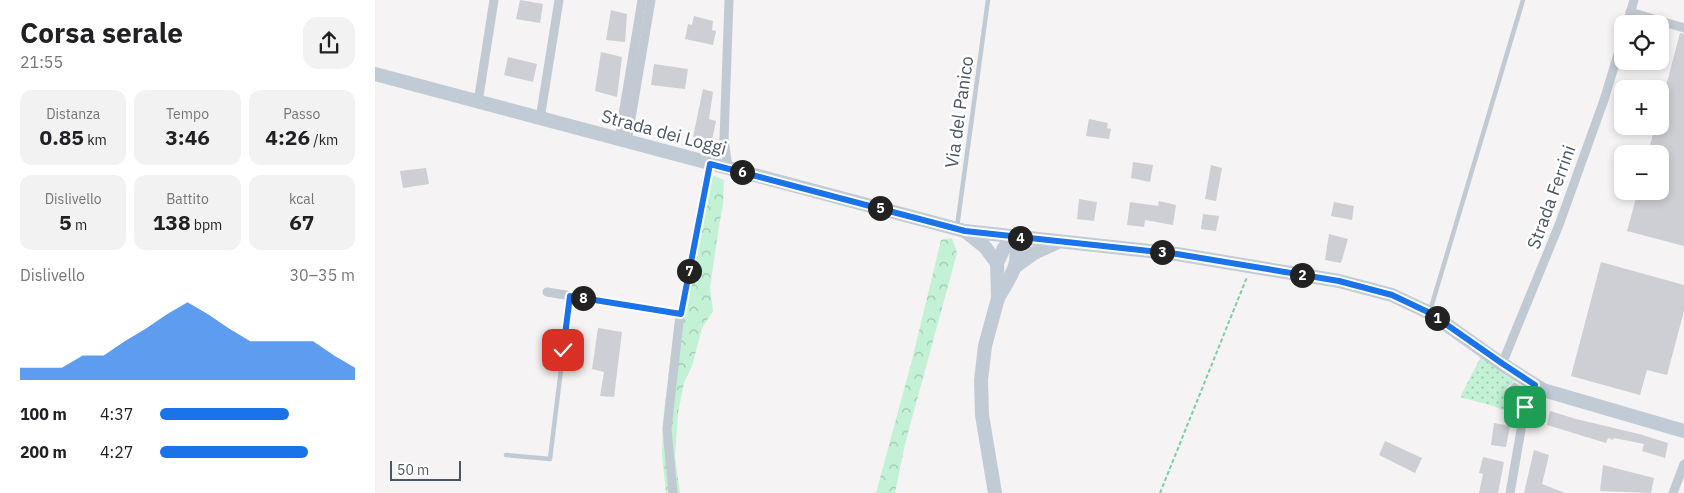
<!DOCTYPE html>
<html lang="it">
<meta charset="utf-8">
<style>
:root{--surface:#fff;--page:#f2f2f2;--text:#202124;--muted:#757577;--accent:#1a73e8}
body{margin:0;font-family:"IBM Plex Sans",sans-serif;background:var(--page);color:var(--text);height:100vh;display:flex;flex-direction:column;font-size:19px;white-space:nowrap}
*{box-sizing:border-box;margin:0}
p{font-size:16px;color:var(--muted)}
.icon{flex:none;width:28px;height:28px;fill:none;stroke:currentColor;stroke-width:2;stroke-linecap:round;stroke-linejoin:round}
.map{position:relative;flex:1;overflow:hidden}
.panel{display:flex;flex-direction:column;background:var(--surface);width:375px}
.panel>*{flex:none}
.fabs{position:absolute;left:1239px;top:15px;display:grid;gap:10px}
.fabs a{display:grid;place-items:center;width:55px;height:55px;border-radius:10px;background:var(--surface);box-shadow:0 2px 8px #0003;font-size:25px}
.scale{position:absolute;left:15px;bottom:12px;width:71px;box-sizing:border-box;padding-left:5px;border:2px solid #4a5661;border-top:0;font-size:14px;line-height:18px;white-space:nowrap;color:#4a5661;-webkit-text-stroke:4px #fff;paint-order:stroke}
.pin{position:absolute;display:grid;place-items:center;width:42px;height:42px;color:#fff;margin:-21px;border-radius:10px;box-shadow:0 2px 8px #0006}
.km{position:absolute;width:25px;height:25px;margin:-12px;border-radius:50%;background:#222;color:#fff;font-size:14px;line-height:25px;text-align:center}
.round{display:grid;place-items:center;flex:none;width:52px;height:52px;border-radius:15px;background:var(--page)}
.overview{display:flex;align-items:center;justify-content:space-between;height:85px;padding:0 20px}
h1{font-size:28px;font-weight:700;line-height:38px}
.metrics{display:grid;grid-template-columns:repeat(3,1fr);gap:8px;height:85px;padding:5px 20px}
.metrics div{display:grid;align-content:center;border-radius:12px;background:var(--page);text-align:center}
.metrics b{font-size:21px;font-weight:700}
.metrics small{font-size:14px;font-weight:400}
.metrics p{font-size:14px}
.chart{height:140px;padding:10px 20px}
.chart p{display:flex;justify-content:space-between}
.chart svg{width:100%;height:90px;margin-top:5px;fill:var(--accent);opacity:.7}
ul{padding:0 20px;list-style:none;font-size:16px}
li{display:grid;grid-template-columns:80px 60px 1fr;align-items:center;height:38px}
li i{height:12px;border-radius:6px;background:var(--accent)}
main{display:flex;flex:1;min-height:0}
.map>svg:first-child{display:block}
</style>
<main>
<section class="panel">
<div class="overview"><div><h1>Corsa serale</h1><p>21:55</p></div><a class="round"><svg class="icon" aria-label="share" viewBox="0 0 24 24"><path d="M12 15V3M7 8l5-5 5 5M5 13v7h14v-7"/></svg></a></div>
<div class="metrics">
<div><p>Distanza</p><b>0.85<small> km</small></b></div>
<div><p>Tempo</p><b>3:46</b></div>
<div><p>Passo</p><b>4:26<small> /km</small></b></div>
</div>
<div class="metrics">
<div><p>Dislivello</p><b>5<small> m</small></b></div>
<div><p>Battito</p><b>138<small> bpm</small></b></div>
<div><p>kcal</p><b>67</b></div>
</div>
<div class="chart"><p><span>Dislivello</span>30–35 m</p>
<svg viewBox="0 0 160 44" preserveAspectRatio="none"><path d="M0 44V38L10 38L20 38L30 32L40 32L50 25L60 19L70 12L80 6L90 12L100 19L110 25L120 25L130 25L140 25L150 32L160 38V44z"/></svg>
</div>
<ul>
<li><b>100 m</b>4:37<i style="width:66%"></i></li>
<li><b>200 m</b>4:27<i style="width:76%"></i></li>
</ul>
</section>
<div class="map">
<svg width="1309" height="493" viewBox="0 0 1309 493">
<defs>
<pattern id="grass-dots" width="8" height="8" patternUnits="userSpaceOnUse" patternTransform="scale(1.25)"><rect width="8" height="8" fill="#c3f1d5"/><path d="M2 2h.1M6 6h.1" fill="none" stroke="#a0c6b0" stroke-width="1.8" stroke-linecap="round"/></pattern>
<pattern id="forest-crowns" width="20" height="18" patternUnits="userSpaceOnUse" patternTransform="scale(1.25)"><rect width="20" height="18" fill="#c3f1d5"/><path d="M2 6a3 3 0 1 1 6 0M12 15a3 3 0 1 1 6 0" fill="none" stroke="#a0c6b0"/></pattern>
</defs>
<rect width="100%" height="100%" fill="#f5f3f3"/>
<path fill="url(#grass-dots)" d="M1108,353l33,26 -10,9 8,11 9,4 -3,14 -27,-11 -33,-9z"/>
<g fill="url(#forest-crowns)">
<path d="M337,175l12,5 -1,25 -4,21 -9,62 3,23 -11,17 -10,38 -8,17 -6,30 -3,44 5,36h-14l-4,-37 1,-35 6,-50 11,-33 8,-42 7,-24 7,-62z"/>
<path d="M577,238l5,15 -52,191 -10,49h-19l36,-133 29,-120z"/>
</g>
<g fill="#cdcfd5">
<path d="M145,0l23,4 -3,19 -24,-4z"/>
<path d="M236,10l16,4 -2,28 -19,-2z"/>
<path d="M319,16l19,5 -1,9 4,1 -3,14 -28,-6 3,-15 4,1z"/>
<path d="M1305,33l4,1v212l-57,-15 11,-40h22v-37h-12l7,-28h5v-17z"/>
<path d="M226,52l21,5 -5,40 -22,-6z"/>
<path d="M133,57l29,7 -4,18 -29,-7z"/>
<path d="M279,64l34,5 -3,20 -34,-4z"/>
<path d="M328,89l10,3 -4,27 7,2 -4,19 -19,-3z"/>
<path d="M714,119l19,4 -1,5 4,1 -2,10 -23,-3z"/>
<path d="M758,162l20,3 -3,17 -19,-4z"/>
<path d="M836,165l11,3 -6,33 -11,-2z"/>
<path d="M51,168l3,16 -26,4 -3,-17z"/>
<path d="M704,199l18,3 -3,19 -17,-2z"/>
<path d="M784,201l17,4 -3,20 -28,-5 -1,7 -17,-2 3,-23 28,4z"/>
<path d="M959,202l20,4 -2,14 -21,-4z"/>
<path d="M828,214l16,2 -3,15 -15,-2z"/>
<path d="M954,234l19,5 -7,24 -16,-3z"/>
<path d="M1226,262l83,23v26l-17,64 -20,-5 -7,25 -69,-19z"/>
<path d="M223,328l24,4 -8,65 -14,-1 4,-24 -12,-3z"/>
<path d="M1139,382l12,8 -4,9 -6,-2 -7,-9z"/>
<path d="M1175,411l26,8 63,15 29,9 -3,15 -23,-7 2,-7 -30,-6 -1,2 -5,-2 -2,5 -59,-18z"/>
<path d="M1119,423l16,3 -4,21 -15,-2z"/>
<path d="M1010,441l37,17 -7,15 -36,-18z"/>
<path d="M1159,450l15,5 -7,29 23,9h-41z"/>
<path d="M1108,457l21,5 -6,31h-19l4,-19 -4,-1z"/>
<path d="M1228,465l51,13 -3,15 -51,-2z"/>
</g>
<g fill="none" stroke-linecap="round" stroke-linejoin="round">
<path stroke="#7ad0a6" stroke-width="2" stroke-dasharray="4 2.5" stroke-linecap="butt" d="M785,493l87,-216"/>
<g stroke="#c1cad2" stroke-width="4.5">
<path d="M582,227l31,-227"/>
<path d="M1055,311l93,-311"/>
<path d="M131,455l44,4 20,-163"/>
</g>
<g stroke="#c1cad2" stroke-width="9">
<path d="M1255,12l54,16"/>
<path d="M1252,24l7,-24"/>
<path d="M103,102l16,-102"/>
<path d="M165,119l19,-119"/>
<path d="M244,139l23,-139"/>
<path d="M252,142l24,-142"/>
<path d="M353,168l-4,-29 5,-139"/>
<path d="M172,292l134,22"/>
<path d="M1127,364l57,-139 45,-125 19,-62"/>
<path d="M298,493l-6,-64 12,-106 31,-160"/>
<path d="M1135,493l15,-86 10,-22"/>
<path d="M1298,493l11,-29"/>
</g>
<g stroke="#c1cbd6" stroke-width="14">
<path d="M0,74l590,157 212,23 162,27 53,14 38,18 72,51 41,26 141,41"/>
<path d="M590,231l20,16 12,16 1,35 -13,48 -4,34 1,35 13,78"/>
<path d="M622,263l7,-15 10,-11c8,27 -3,38 -16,61"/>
<path d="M641,266l18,-13 22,-10"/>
</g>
</g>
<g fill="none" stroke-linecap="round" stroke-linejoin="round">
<defs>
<path id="route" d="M188,350l7,-54 111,18 29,-150 255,67 212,23 162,27 53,14 38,18 73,51 32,21 -10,22"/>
</defs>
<use href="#route" stroke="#fff" stroke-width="10"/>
<use href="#route" stroke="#1a73e8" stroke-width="6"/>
</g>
<g text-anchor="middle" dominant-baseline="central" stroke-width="5" stroke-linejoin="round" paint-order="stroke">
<g font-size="18" fill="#4a5661" stroke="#fff">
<text transform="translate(584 112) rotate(-82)">Via del Panico</text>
<text transform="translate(289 132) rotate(15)">Strada dei Loggi</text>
<text transform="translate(1176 197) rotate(-70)">Strada Ferrini</text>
</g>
</g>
</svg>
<div class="fabs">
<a><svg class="icon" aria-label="locate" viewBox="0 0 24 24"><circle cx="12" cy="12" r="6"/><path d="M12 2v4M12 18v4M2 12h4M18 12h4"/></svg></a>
<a>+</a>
<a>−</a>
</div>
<div class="scale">50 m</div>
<div class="pin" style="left:1150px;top:407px;background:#1e9e55"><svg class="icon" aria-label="arrive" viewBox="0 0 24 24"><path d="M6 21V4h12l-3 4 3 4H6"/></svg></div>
<div class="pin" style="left:188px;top:350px;background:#d93025"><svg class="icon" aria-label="check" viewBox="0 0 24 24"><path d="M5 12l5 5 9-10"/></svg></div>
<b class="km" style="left:1062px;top:318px">1</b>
<b class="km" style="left:927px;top:275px">2</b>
<b class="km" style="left:787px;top:252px">3</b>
<b class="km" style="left:645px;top:238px">4</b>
<b class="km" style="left:505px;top:208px">5</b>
<b class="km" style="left:367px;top:172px">6</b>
<b class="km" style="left:314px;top:271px">7</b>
<b class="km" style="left:208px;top:298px">8</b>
</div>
</main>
